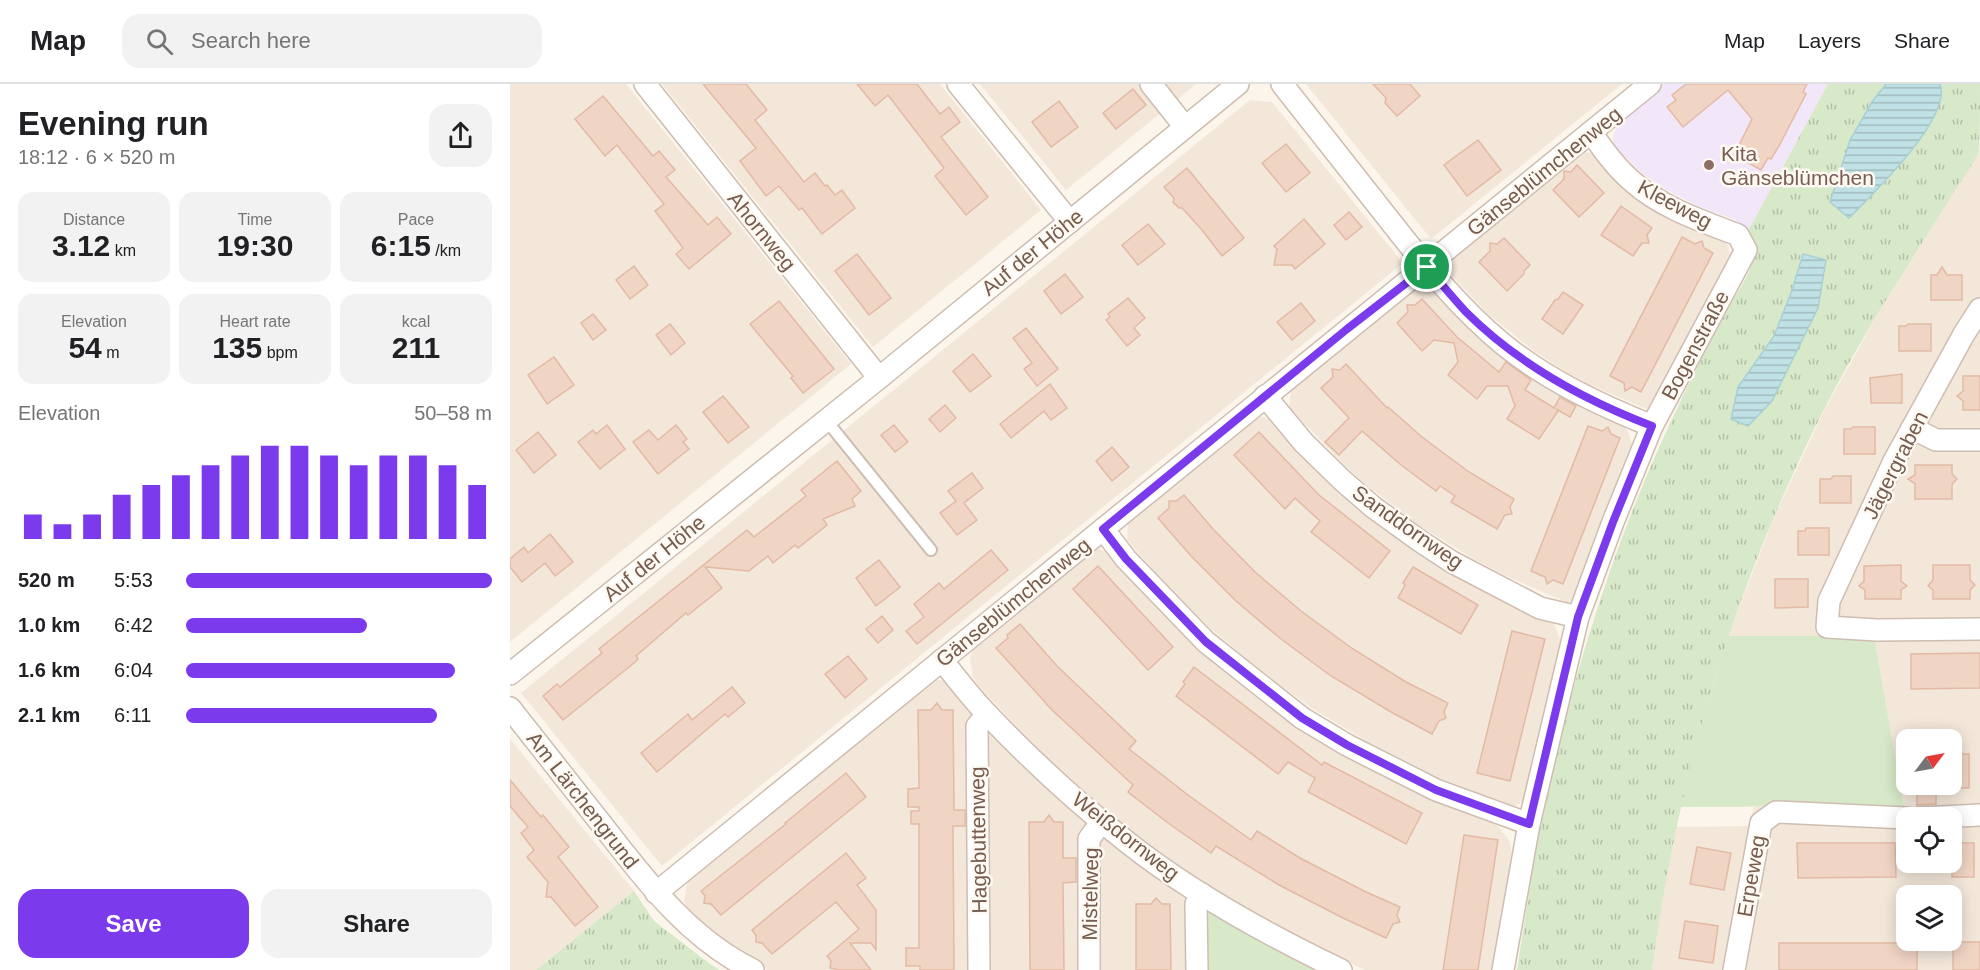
<!DOCTYPE html>
<meta charset="utf-8">
<style>
:root{--surface:#fff;--page:#f2f2f2;--text:#202124;--muted:#757577;--line:#e0e0e0;--accent:#7c3aed}
body{margin:0;font-family:Arial,sans-serif;background:var(--page);color:var(--text);height:100vh;display:flex;flex-direction:column;font-size:22px;white-space:nowrap}
*{box-sizing:border-box;margin:0}
p{font-size:20px;color:var(--muted)}
.icon{flex:none;width:33px;height:33px;fill:none;stroke:currentColor;stroke-width:2;stroke-linecap:round;stroke-linejoin:round}
.map{position:relative;flex:1;overflow:hidden}
.sheet{display:flex;flex-direction:column;background:var(--surface);width:510px}
.sheet>*{flex:none}
.needle{width:39px;rotate:58deg}
.controls{position:absolute;left:1386px;top:645px;display:grid;gap:12px}
.controls a{display:grid;place-items:center;width:66px;height:66px;border-radius:12px;background:var(--surface);box-shadow:0 3px 15px #0003;font-size:30px}
.pin{position:absolute;display:grid;place-items:center;width:51px;height:51px;color:#fff;margin:-26px;border:3px solid #fff;border-radius:50%;box-shadow:0 2px 6px #0007}
.round{display:grid;place-items:center;flex:none;width:63px;height:63px;border-radius:18px;background:var(--page)}
.headline{display:flex;align-items:center;justify-content:space-between;height:102px;padding:0 18px}
h1{font-size:33px;font-weight:600;line-height:45px}
.stats{display:grid;grid-template-columns:repeat(3,1fr);gap:9px;height:102px;padding:6px 18px}
.stats div{display:grid;align-content:center;border-radius:15px;background:var(--page);text-align:center}
.stats b{font-size:30px;font-weight:600}
.stats small{font-size:16px;font-weight:400}
.stats p{font-size:16px}
.chart{height:168px;padding:12px 18px}
.chart p{display:flex;justify-content:space-between}
.chart svg{width:100%;height:108px;margin-top:6px;stroke:var(--accent);stroke-width:6}
.action{display:flex;gap:12px;margin-top:auto;padding:12px 18px}
.action a{flex:1;height:69px;border-radius:18px;background:var(--accent);color:#fff;font-size:24px;font-weight:600;line-height:69px;text-align:center}
.action a+a{background:var(--page);color:var(--text)}
ul{padding:0 18px;list-style:none;font-size:20px}
li{display:grid;grid-template-columns:96px 72px 1fr;align-items:center;height:45px}
li i{height:15px;border-radius:8px;background:var(--accent)}
header{display:flex;align-items:center;gap:36px;box-sizing:border-box;height:84px;padding:0 30px;background:var(--surface);border-bottom:2px solid var(--line)}
header strong{font-size:28px}
nav{display:flex;gap:33px;margin-inline-start:auto;font-size:21px}
.search{width:420px;height:54px;background:var(--page);display:flex;align-items:center;gap:15px;box-sizing:border-box;padding:0 21px;border-radius:18px;color:var(--muted);font-size:22px}
main{display:flex;flex:1;min-height:0}
.map>svg:first-child{display:block}
</style>
<header>
<strong>Map</strong>
<div class="search"><svg class="icon" aria-label="search" viewBox="0 0 24 24"><circle cx="10" cy="10" r="6"/><path d="M15 15l6 6"/></svg>Search here</div>
<nav><a>Map</a><a>Layers</a><a>Share</a></nav>
</header>
<main>
<section class="sheet">
<div class="headline"><div><h1>Evening run</h1><p>18:12 · 6 × 520 m</p></div><a class="round"><svg class="icon" aria-label="share" viewBox="0 0 24 24"><path d="M12 15V3M7 8l5-5 5 5M5 13v7h14v-7"/></svg></a></div>
<div class="stats">
<div><p>Distance</p><b>3.12<small> km</small></b></div>
<div><p>Time</p><b>19:30</b></div>
<div><p>Pace</p><b>6:15<small> /km</small></b></div>
</div>
<div class="stats">
<div><p>Elevation</p><b>54<small> m</small></b></div>
<div><p>Heart rate</p><b>135<small> bpm</small></b></div>
<div><p>kcal</p><b>211</b></div>
</div>
<div class="chart"><p><span>Elevation</span>50–58 m</p>
<svg viewBox="0 0 160 44" preserveAspectRatio="none"><path d="M5 44V34M15 44V38M25 44V34M35 44V26M45 44V22M55 44V18M65 44V14M75 44V10M85 44V6M95 44V6M105 44V10M115 44V14M125 44V10M135 44V10M145 44V14M155 44V22"/></svg>
</div>
<ul>
<li><b>520 m</b>5:53<i style="width:100%"></i></li>
<li><b>1.0 km</b>6:42<i style="width:59%"></i></li>
<li><b>1.6 km</b>6:04<i style="width:88%"></i></li>
<li><b>2.1 km</b>6:11<i style="width:82%"></i></li>
</ul>
<div class="action"><a>Save</a><a>Share</a></div>
</section>
<div class="map">
<svg width="1470" height="886" viewBox="0 0 1470 886">
<defs>
<pattern id="park-tufts" width="24" height="20" patternUnits="userSpaceOnUse" patternTransform="scale(1.5)"><rect width="24" height="20" fill="#d7e9c9"/><path d="M3 7l-1-3M5 7V3M7 7l1-3M15 17l-1-3M17 17v-4M19 17l1-3" fill="none" stroke="#b3c0a6"/></pattern>
<pattern id="water-rules" width="6" height="5" patternUnits="userSpaceOnUse" patternTransform="scale(1.5)"><rect width="6" height="5" fill="#c0e1e5"/><path d="M0 2.5h6" fill="none" stroke="#a1babc"/></pattern>
</defs>
<rect width="100%" height="100%" fill="#fcf5eb"/>
<g fill="#f3e7da" fill-rule="evenodd">
<path d="M0,0h116l225,280 -341,278z"/>
<path d="M152,0h278l101,126 -168,137z"/>
<path d="M470,0h161l22,27 -97,79z"/>
<path d="M651,0h35l-21,17z"/>
<path d="M796,0h316l-191,155z"/>
<path d="M740,16l22,2 131,161 -741,603 -141,-173z"/>
<path d="M1470,65v821h-328l10,-72 13,-71 74,-1 5,-19 150,-2 -30,-169h-146l47,-121 49,-104 56,-101zM1396,656h46v44h-46zM1396,734h46v44h-46zM1396,812h46v44h-46z"/>
<path d="M1075,68l9,2 131,87 3,6 2,8 -2,11 -74,139 -7,4 -57,-24 -24,-13 -32,-21 -47,-38 -35,-37 -1,-11 3,-9 124,-103z"/>
<path d="M910,200l15,4 188,137 5,7 5,16 -55,148 -10,7 -66,-29 -30,-16 -55,-34 -48,-37 -25,-22 -55,-58 2,-16 4,-10z"/>
<path d="M744,333h9l9,3 18,19 259,180 6,7 7,19 -37,152 -5,6 -6,4 -77,-30 -67,-34 -57,-34 -53,-39 -50,-42 -47,-47 -36,-41 1,-16 5,-9z"/>
<path d="M589,465l12,5 104,105 283,167 11,14 4,19 -17,111h-131l-72,-34 -58,-34 -56,-36 -54,-40 -76,-66 -46,-48 -25,-27 -5,-8 -3,-19 7,-18 115,-90z"/>
<path d="M424,596h8l7,4 232,208 7,11 1,67h-421l-28,-15 -28,-19 -25,-27 -3,-8 4,-22z"/>
<path d="M0,655l124,152 -98,79h-26z"/>
</g>
<path fill="#f2e7f8" d="M1149,0h169l-80,147 -8,-8 -9,-5 -31,-11 -35,-18 -23,-16 -28,-27 -1,-9 6,-18z"/>
<g fill="#d7e9c9">
<path d="M1218,552h146l30,170 -224,1 18,-73z"/>
<path d="M695,823l71,43 41,20h-113z"/>
</g>
<g fill="url(#park-tufts)" fill-rule="evenodd">
<path d="M1318,0h58l-14,18 -23,116 31,-30 33,-38 29,-60 -2,-6h40c0,13 0,58 -1,67 -6,14 -17,28 -25,41 -16,26 -33,52 -49,78 -40,62 -76,126 -107,193 -76,163 -122,329 -146,507h-135c9,-55 16,-111 28,-165 29,-135 70,-266 129,-390 16,-35 33,-68 51,-101 9,-17 28,-43 30,-61 0,-8 -4,-15 -7,-22zM1292,170l24,6 -4,18 -84,109 36,-51 17,-43z"/>
<path d="M124,807l20,30 56,43 10,6h-184z"/>
</g>
<g fill="url(#water-rules)" stroke="#a7d0d6" stroke-width="1.5">
<path d="M1376,0h54c13,33 -69,112 -91,134l-19,-16 20,-62 22,-38z"/>
<path d="M1293,170l23,6 -8,48 -46,93 -24,25 -17,-7 7,-32 36,-51 17,-43z"/>
</g>
<g fill="#f0d4c4" stroke="#e2baa5" stroke-width="1.5">
<path d="M193,0h43l21,26 -12,10 49,62 11,-9 10,13 2,-1 8,10 7,-5 13,18 -33,26 -20,-26 -3,2 -20,-24 -13,10 -26,-35 16,-13z"/>
<path d="M347,0h60l23,30 9,-7 11,15 -19,15 47,60 -22,18 -31,-39 9,-8 -56,-73 -13,11z"/>
<path d="M863,0h37l10,12 -23,20 -12,-13 1,-5z"/>
<path d="M1176,0h121l-4,8 3,2 -27,52 -8,13 -3,-1 -7,12 -27,-15 18,-36 -24,-29 -45,37 -16,-20 9,-7 -4,-5z"/>
<path d="M623,5l13,16 -30,24 -13,-16z"/>
<path d="M93,12l50,60 6,-5 16,19 -9,7 42,48 9,-8 14,17 -42,35 -13,-15 7,-6 -28,-37 9,-7 -47,-59 -12,11 -30,-37z"/>
<path d="M549,17l19,26 -27,20 -19,-25z"/>
<path d="M968,56l23,30 -34,26 -23,-31z"/>
<path d="M776,60l24,29 -24,19 -24,-29z"/>
<path d="M1067,81l27,28 -25,24 -26,-27 11,-11v-8l7,1z"/>
<path d="M677,84l57,70 -22,18 -20,-26 -20,-22h-3l-6,-6 1,-4 -10,-11z"/>
<path d="M1111,122l31,22 -5,7 2,8h-7l-9,13 -32,-21z"/>
<path d="M839,128l13,15 -16,13 -12,-15z"/>
<path d="M794,135l21,25 -30,25 -3,-4h-18l3,-16 -3,-3z"/>
<path d="M638,140l17,20 -27,21 -16,-20z"/>
<path d="M1172,153l13,7 7,-3 2,7 9,5 -72,139 -9,-5 -7,4 -1,-8 -14,-7z"/>
<path d="M994,154l26,27 -6,6v3l-17,17 -28,-29 11,-11v-8l7,1z"/>
<path d="M347,170l34,44 -22,17 -34,-44z"/>
<path d="M124,182l14,19 -18,14 -14,-19z"/>
<path d="M1432,183l5,8h15v25h-31v-25h6z"/>
<path d="M555,190l18,23 -22,17 -17,-23z"/>
<path d="M1053,208l20,13 -20,29 -21,-15 13,-19 3,-1z"/>
<path d="M618,214l17,20 -11,10 6,7 -13,11 -21,-26 4,-3 -2,-3z"/>
<path d="M912,215l35,38 42,35 7,-10 25,18 -6,10 29,18 6,-11 16,9 -6,11 -14,-8 2,2 -19,28 -32,-20 8,-13 -7,-20h-21l-10,13 -29,-24 10,-13 -4,-19 -20,-3 -12,11 -25,-28 11,-11 -1,-7h8z"/>
<path d="M269,217l55,68 -31,24 -12,-15 2,-2 -43,-52z"/>
<path d="M791,219l14,18 -23,19 -15,-18z"/>
<path d="M83,230l13,16 -13,10 -12,-17z"/>
<path d="M160,240l15,19 -14,12 -15,-20z"/>
<path d="M1398,240h23v27h-32v-25h7z"/>
<path d="M516,244l32,41 -21,17 -13,-17 8,-6 -19,-25z"/>
<path d="M463,270l18,22 -21,16 -17,-21z"/>
<path d="M44,273l20,28 -27,19 -19,-29z"/>
<path d="M836,280l41,44 1,-1 34,30 47,35 45,27 -4,8 2,7 -7,1 -8,14 -46,-27 4,-6 -15,-10 -4,5 -35,-26 -39,-34 -23,24 -14,-13 24,-24 -28,-30 12,-11 -1,-8 8,1z"/>
<path d="M1392,290v29h-31l-1,-25z"/>
<path d="M1453,292h17v34h-17v-9l-6,-5 6,-5z"/>
<path d="M540,300l17,24 -16,12 -7,-9 -33,27 -11,-14z"/>
<path d="M213,312l26,31 -21,16 -25,-31z"/>
<path d="M435,321l11,13 -16,14 -11,-13z"/>
<path d="M97,341l18,24 -25,20 -22,-27 15,-12 3,4z"/>
<path d="M166,341l11,14 -4,3 6,7 -31,25 -25,-32 16,-12 9,10z"/>
<path d="M384,341l14,17 -13,10 -14,-17z"/>
<path d="M1078,342l14,5 6,-4 3,7 9,4 -57,146 -10,-4 -6,4 -2,-7 -14,-6z"/>
<path d="M1343,343h22v27h-31v-25h7z"/>
<path d="M28,348l18,23 -22,18 -18,-23z"/>
<path d="M749,348l60,63 71,56 -21,27 -58,-46 9,-11 -25,-23 -10,11 -51,-54z"/>
<path d="M602,363l17,20 -17,14 -16,-20z"/>
<path d="M327,377l24,30 -9,8 3,7 -32,13 4,6 -29,23 -3,-3 -22,18 -5,-7 -19,15 -44,-4 17,21 -34,27 -2,-2 -50,43 2,3 -4,4 -71,57 -20,-24 14,-12 3,3 42,-34 -3,-4 148,-119 7,7 52,-41 -5,-6z"/>
<path d="M1405,381h37v9l5,5 -5,5v15h-37v-15l-7,-5 7,-4z"/>
<path d="M462,389l11,15 -19,15 13,17 -20,15 -17,-22 16,-12 -8,-10z"/>
<path d="M1323,392h18v27h-31v-24h11z"/>
<path d="M674,411l29,34 42,43 46,39 52,38 53,33 42,21 -4,9 2,6 -7,3 -7,13 -41,-22 -60,-36 -50,-37 -45,-38 -45,-45 -33,-38 11,-10v-7h7z"/>
<path d="M1296,444h23v27h-31v-24h7z"/>
<path d="M40,450l23,28 -18,14 -10,-13 -23,19 -12,-15v-8l14,-12 4,6z"/>
<path d="M481,466l17,20 -91,74 -11,-13 18,-14 -10,-13 25,-21 5,6z"/>
<path d="M369,476l21,27 -24,19 -20,-28z"/>
<path d="M1391,481v16l6,5 -6,4v9h-36v-9l-6,-4 5,-5v-15z"/>
<path d="M1423,481h37v15l5,5 -5,5v9h-37v-9l-5,-4 5,-6z"/>
<path d="M588,482l75,81 -25,23 -75,-81z"/>
<path d="M903,483l65,38 -17,29 -63,-36 7,-13 -2,-2z"/>
<path d="M1265,495h33v28l-33,1z"/>
<path d="M372,532l11,14 -15,13 -12,-14z"/>
<path d="M510,540l37,42 79,75 -7,8 59,46 63,45 6,-9 43,27 66,34 34,15 -3,8 3,7 -7,2 -7,14 -43,-20 -64,-33 -63,-39 -5,7 -43,-30 -40,-31 5,-7 -81,-75 -56,-62 12,-10 -1,-3z"/>
<path d="M1002,547l33,8 -35,142 -33,-8z"/>
<path d="M1470,569v35l-69,1v-35z"/>
<path d="M338,572l19,23 -22,19 -20,-24z"/>
<path d="M684,583l128,98 2,-3 98,51 -16,31 -98,-52 7,-14 -27,-16 -10,12 -102,-78 9,-12 -2,-2z"/>
<path d="M222,603l13,16 -17,14 -3,-3 -68,58 -16,-19 47,-39 4,6z"/>
<path d="M427,619l5,7h11l1,100h11v16h-12l1,144h-34v-4h-14v-18h13v-124h-8v-13h8v-4h-11v-18l11,-1 -1,-78h13z"/>
<rect x="1442" y="670" width="17" height="34"/>
<path d="M336,689l20,24 -145,118 -10,-11 -7,-1 1,-7 -4,-5 85,-67 -1,-1z"/>
<path d="M0,696l31,37 2,-2 26,32 -11,10 40,50 -23,19 -24,-29h-5l2,-15 -21,-25 7,-7 -13,-17 7,-6 -18,-21z"/>
<path d="M1426,701v19l-19,1v-19z"/>
<path d="M539,731l5,7h9v36h13v24l-13,1 1,87h-34l-1,-148h15z"/>
<path d="M954,751l34,5 -20,130h-35z"/>
<path d="M1287,759h98l1,34 -98,1z"/>
<rect x="1442" y="759" width="22" height="34"/>
<path d="M1187,763l34,6 -7,37 -34,-6z"/>
<path d="M336,769l20,25 -9,7 19,25v40l-5,-7h-21l21,27h-32l-9,-2 1,-7 -4,-5 32,-27 -23,-27 -64,52 -10,-11 -6,-1v-7l-4,-5z"/>
<path d="M646,814l6,6h8l1,66h-35v-66h15z"/>
<path d="M1175,837l33,5 -5,37 -34,-5z"/>
<rect x="1443" y="858" width="27" height="28"/>
<rect x="1269" y="859" width="138" height="27"/>
</g>
<g fill="none" stroke-linecap="round" stroke-linejoin="round">
<defs>
<path id="lane" d="M316,336l105,130"/>
<g id="street">
<path d="M135,0l234,294"/>
<path d="M448,0l112,138"/>
<path d="M641,0l34,43"/>
<path d="M772,0c35,44 70,89 105,133 36,46 72,91 117,128 45,36 96,60 148,81"/>
<path d="M1470,225l-16,25 -70,127 -65,140 -2,26 50,3 103,-1"/>
<path d="M755,312l39,47 39,38 30,26 47,34 32,21 88,46 38,9"/>
<path d="M1402,344l24,12h44"/>
<path d="M593,445l23,30 80,83 96,76 45,27 89,45 93,34"/>
<path d="M432,576c15,19 30,39 47,56 41,43 91,89 138,126 63,50 141,93 214,128"/>
<path d="M0,590l369,-296 359,-294"/>
<path d="M0,624c31,39 62,79 93,118 43,55 86,113 150,144"/>
<path d="M1410,734l60,-3"/>
<path d="M146,809l994,-809"/>
<path d="M469,886l-2,-244 10,-11"/>
<path d="M579,886v-131l13,-18"/>
<path d="M687,886l-1,-66 6,-10"/>
<path d="M993,886l26,-146 49,-207 35,-95 39,-96 94,-176 -8,-15c-36,-14 -76,-27 -105,-53 -17,-14 -30,-32 -42,-50"/>
<path d="M1224,886l27,-147 15,-11 130,6"/>
</g>
</defs>
<use href="#lane" stroke="#cebdb1" stroke-width="14"/>
<use href="#street" stroke="#cebdb1" stroke-width="24"/>
<use href="#lane" stroke="#fff" stroke-width="10"/>
<use href="#street" stroke="#fff" stroke-width="21"/>
</g>
<g fill="none" stroke-linecap="round" stroke-linejoin="round">
<defs>
<path id="route" d="M917,183c13,15 25,30 39,45 52,52 118,88 186,114l-39,96 -35,95 -49,207 -93,-34 -89,-45 -45,-27 -96,-76 -80,-83 -23,-30 244,-200z"/>
</defs>
<use href="#route" stroke="#fff" stroke-width="12"/>
<use href="#route" stroke="#7c3aed" stroke-width="8"/>
</g>
<circle fill="#8d6e63" stroke="#fef9f2" stroke-width="2" cx="1199" cy="81" r="6"/>
<g text-anchor="middle" dominant-baseline="central" stroke-width="5" stroke-linejoin="round" paint-order="stroke">
<g font-size="21" fill="#785e54" stroke="#fef9f2" text-anchor="start">
<text x="1211" y="69">Kita<tspan x="1211" dy="24">Gänseblümchen</tspan></text>
</g>
<g font-size="21" fill="#765c4f" stroke="#fef9f2">
<text transform="translate(1034 87) rotate(-39)">Gänseblümchenweg</text>
<text transform="translate(1165 120) rotate(28)">Kleeweg</text>
<text transform="translate(252 147) rotate(51)">Ahornweg</text>
<text transform="translate(522 168) rotate(-39)">Auf der Höhe</text>
<text transform="translate(1185 261) rotate(-62)">Bogenstraße</text>
<text transform="translate(1385 381) rotate(-63)">Jägergraben</text>
<text transform="translate(898 443) rotate(35)">Sanddornweg</text>
<text transform="translate(144 474) rotate(-39)">Auf der Höhe</text>
<text transform="translate(503 518) rotate(-39)">Gänseblümchenweg</text>
<text transform="translate(73 716) rotate(52)">Am Lärchengrund</text>
<text transform="translate(616 752) rotate(38)">Weißdornweg</text>
<text transform="translate(468 756) rotate(-91)">Hagebuttenweg</text>
<text transform="translate(1241 792) rotate(-80)">Erpeweg</text>
<text transform="translate(580 810) rotate(-89)">Mistelweg</text>
</g>
</g>
</svg>
<div class="controls">
<a><svg class="needle" viewBox="-14 -14 28 28"><path d="M0-13l5 13h-10z" fill="#e53935"/><path d="M0 13l5-13h-10z" fill="#757577"/></svg></a>
<a><svg class="icon" aria-label="locate" viewBox="0 0 24 24"><circle cx="12" cy="12" r="6"/><path d="M12 2v4M12 18v4M2 12h4M18 12h4"/></svg></a>
<a><svg class="icon" aria-label="layers" viewBox="0 0 24 24"><path d="M12 4l9 5-9 5-9-5zM3 14l9 5 9-5"/></svg></a>
</div>
<div class="pin" style="left:917px;top:183px;background:#1e9e55"><svg class="icon" aria-label="arrive" viewBox="0 0 24 24"><path d="M6 21V4h12l-3 4 3 4H6"/></svg></div>
</div>
</main>
